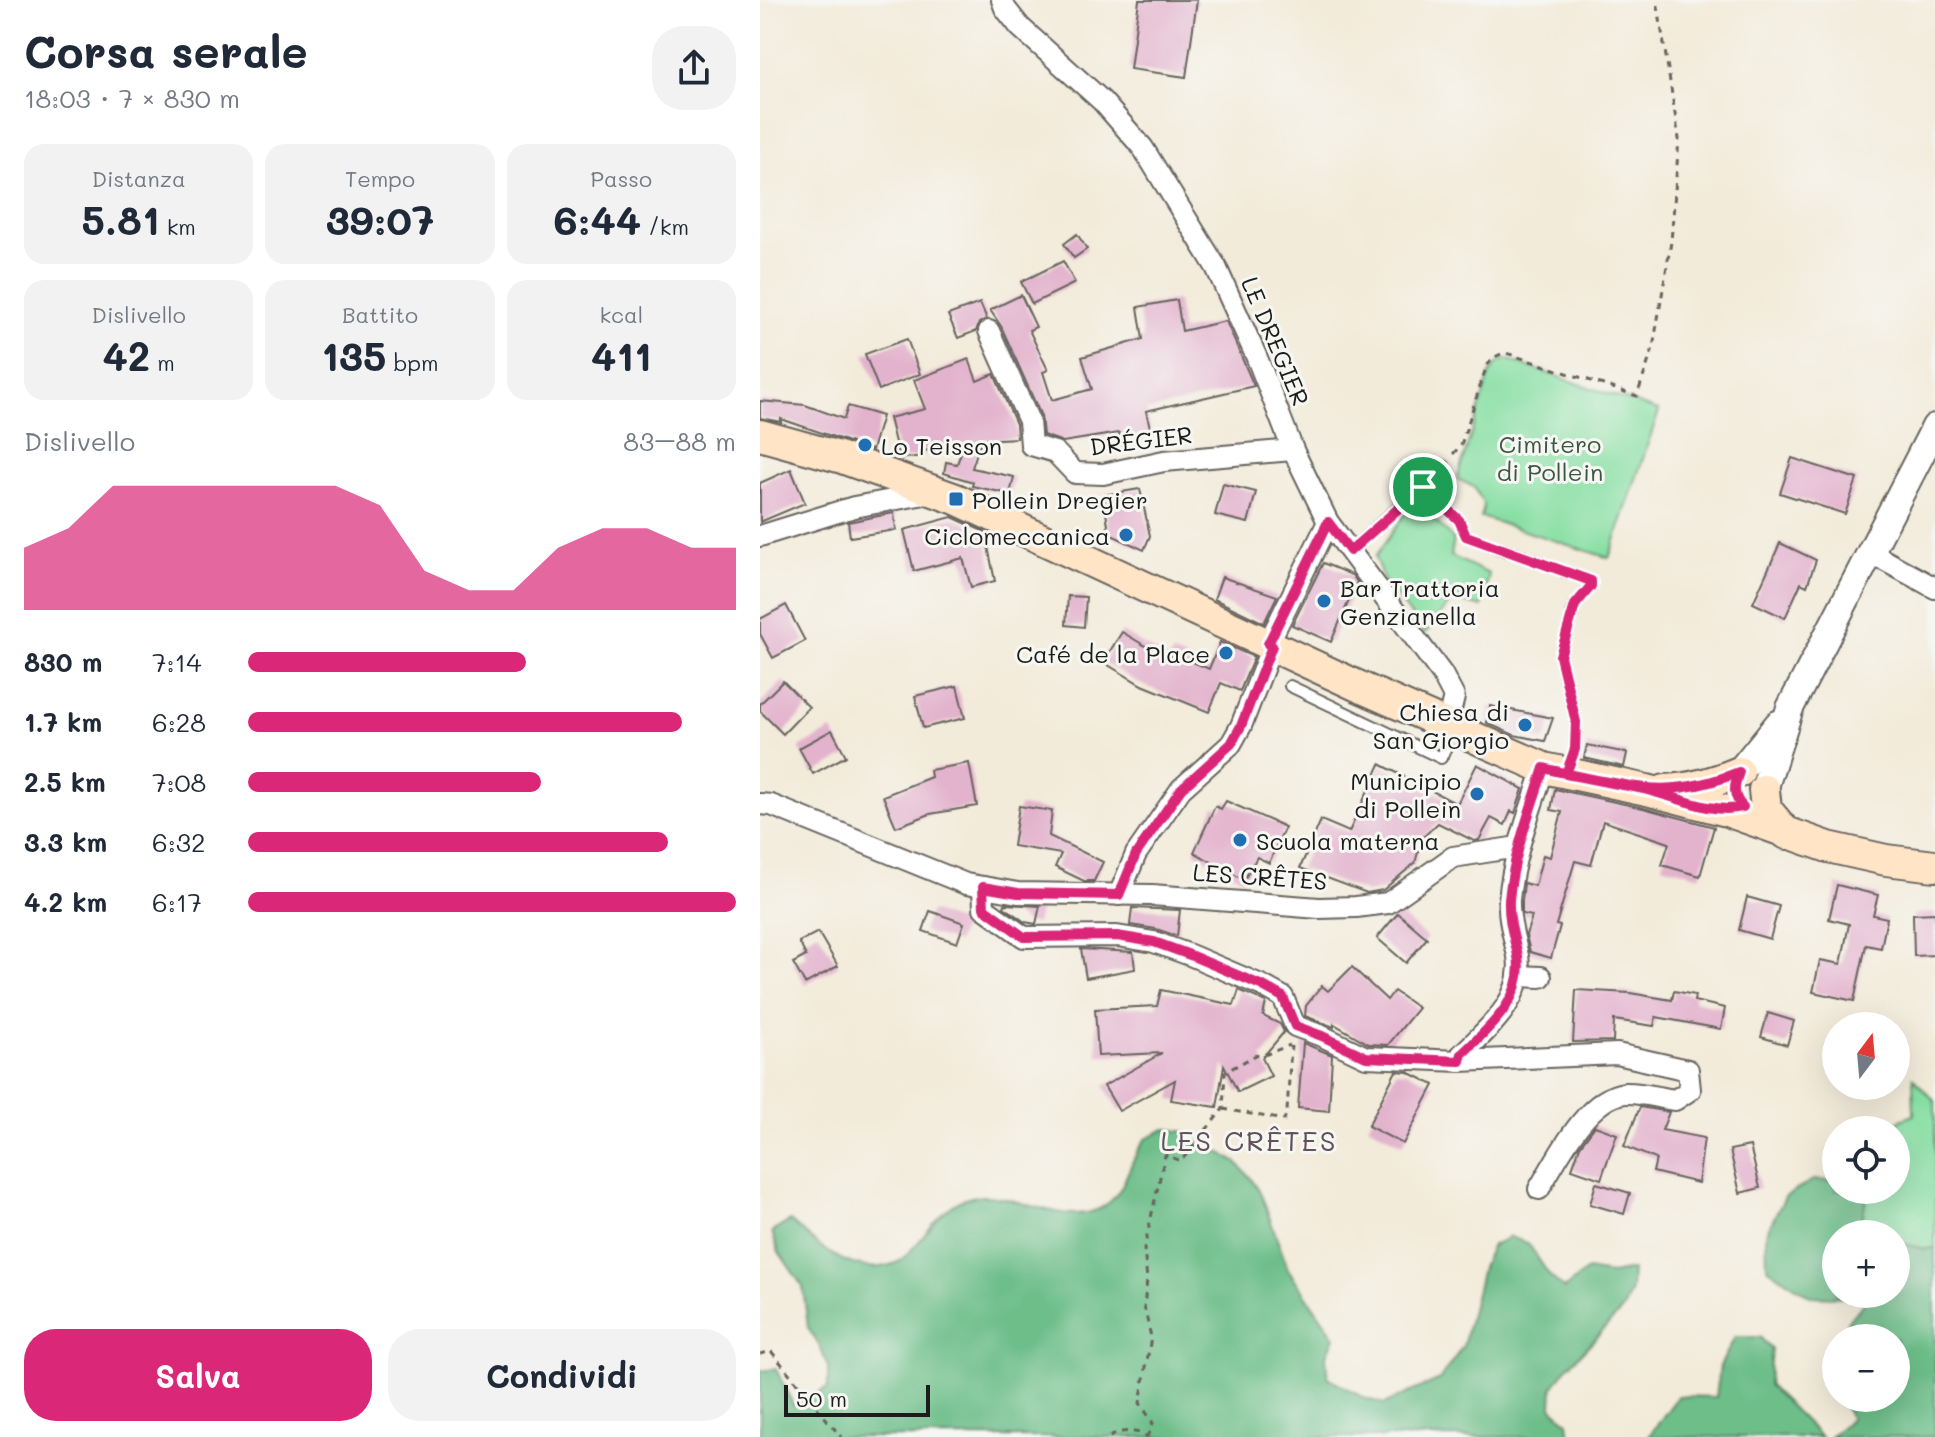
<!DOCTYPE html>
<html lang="it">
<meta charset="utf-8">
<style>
:root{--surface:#fff;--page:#f2f2f3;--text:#1f2937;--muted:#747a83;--accent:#db2777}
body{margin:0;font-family:Mali,sans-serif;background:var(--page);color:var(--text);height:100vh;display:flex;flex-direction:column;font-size:30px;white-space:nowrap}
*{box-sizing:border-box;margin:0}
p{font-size:26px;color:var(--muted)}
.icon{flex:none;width:44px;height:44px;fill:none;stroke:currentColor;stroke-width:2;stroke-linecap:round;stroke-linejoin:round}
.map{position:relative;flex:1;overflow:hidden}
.details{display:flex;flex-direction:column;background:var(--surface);width:760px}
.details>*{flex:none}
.needle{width:52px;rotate:16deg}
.fabs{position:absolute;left:1062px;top:1012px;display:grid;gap:16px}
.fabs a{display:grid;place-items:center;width:88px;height:88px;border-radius:50%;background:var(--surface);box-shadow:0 8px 32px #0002;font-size:40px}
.scale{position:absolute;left:24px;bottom:20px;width:146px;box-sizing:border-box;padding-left:8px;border:4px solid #1c1c1c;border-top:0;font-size:22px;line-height:28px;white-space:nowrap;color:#1c1c1c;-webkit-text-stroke:6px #f6f6f2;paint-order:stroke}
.pin{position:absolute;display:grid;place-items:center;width:68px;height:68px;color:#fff;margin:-34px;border:4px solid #fff;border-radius:50%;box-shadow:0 2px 8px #0007}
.round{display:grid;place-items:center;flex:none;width:84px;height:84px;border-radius:32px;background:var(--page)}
.overview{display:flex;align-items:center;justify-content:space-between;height:136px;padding:0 24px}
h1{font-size:44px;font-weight:700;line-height:60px}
.metrics{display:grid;grid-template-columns:repeat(3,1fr);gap:12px;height:136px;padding:8px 24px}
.metrics div{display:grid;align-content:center;border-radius:20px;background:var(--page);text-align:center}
.metrics b{font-size:40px;font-weight:700}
.metrics small{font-size:22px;font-weight:400}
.metrics p{font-size:22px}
.chart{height:224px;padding:16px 24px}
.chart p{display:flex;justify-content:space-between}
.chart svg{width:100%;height:144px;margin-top:8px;fill:var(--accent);opacity:.7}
.cta{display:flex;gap:16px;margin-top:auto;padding:16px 24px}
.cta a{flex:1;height:92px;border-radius:32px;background:var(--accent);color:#fff;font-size:32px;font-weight:700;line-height:92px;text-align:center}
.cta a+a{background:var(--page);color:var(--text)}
ul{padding:0 24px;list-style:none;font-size:26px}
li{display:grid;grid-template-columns:128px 96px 1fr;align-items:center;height:60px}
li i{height:20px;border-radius:10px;background:var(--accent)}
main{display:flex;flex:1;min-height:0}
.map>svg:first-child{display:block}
</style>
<main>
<section class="details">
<div class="overview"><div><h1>Corsa serale</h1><p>18:03 · 7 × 830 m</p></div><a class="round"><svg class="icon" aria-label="share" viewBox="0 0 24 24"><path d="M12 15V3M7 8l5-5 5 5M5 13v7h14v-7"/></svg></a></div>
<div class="metrics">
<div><p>Distanza</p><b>5.81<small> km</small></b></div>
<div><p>Tempo</p><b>39:07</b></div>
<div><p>Passo</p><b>6:44<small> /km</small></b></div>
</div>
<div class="metrics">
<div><p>Dislivello</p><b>42<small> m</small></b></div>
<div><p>Battito</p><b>135<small> bpm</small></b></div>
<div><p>kcal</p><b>411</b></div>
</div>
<div class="chart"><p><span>Dislivello</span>83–88 m</p>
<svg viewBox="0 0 160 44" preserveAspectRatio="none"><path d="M0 44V25L10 19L20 6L30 6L40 6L50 6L60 6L70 6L80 12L90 32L100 38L110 38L120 25L130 19L140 19L150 25L160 25V44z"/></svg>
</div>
<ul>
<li><b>830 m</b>7:14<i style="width:57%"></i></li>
<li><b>1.7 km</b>6:28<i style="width:89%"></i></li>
<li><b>2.5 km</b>7:08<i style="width:60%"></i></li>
<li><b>3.3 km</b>6:32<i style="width:86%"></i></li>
<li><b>4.2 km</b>6:17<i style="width:100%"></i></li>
</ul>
<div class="cta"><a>Salva</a><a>Condividi</a></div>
</section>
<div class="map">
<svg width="1175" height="1437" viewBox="0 0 1175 1437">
<rect width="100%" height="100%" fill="#f6f6f2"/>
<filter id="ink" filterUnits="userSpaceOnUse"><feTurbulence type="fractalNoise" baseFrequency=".0125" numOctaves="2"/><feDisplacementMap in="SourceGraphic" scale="16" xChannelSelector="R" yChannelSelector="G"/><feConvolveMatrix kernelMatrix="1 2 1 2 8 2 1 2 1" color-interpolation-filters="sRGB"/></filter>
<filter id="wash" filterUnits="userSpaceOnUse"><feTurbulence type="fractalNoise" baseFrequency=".006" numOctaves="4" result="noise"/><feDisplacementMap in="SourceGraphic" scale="32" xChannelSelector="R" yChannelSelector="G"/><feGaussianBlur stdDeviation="1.8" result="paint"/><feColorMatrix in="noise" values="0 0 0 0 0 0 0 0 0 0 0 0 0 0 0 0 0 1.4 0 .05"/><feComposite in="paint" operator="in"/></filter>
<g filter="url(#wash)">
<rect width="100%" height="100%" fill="#f3ebda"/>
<g fill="#87dfa3" stroke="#527e60" stroke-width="2">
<path d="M746,359l153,52 -50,147 -128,-41 3,-12 -10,-18 -17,-8 33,-105 7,-10z"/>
<path d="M650,507l23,12 21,20 -3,17 38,18 -7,33 -29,-8 -28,35 -42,-55 -8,-22z"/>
<path d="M1153,1078l22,23v147l-10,1 -29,-7v-8h-44l1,-5 9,-10 4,-20 -7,-9h37v-60h-22l40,-15z"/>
</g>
<g fill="#6dbe89" stroke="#446d52" stroke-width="2">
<path d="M406,1129l21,3 14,13 19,7 16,10 14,15 11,17 27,75 47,68 -9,20 2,20 36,21 20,6 56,-25 23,-33 20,-82 9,-19 18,-8 18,6 21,32 15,14 23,-19 24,4 21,-4 -1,20 -7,18 -58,61 -13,18 -1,20 16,15 2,15h-810v-66l16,-2 17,36 35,-17v-21l-8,-20 -12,-19 -5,-41 -24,-35 -7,-20 18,-11c29,25 66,60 108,41 10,-5 28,-30 37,-40 13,-14 25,-26 45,-26 37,-2 83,30 119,13 28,-13 28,-47 46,-69 4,-5 15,-8 21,-11z"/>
<path d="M1053,1180l23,1v9h23l7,9 -4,20 -9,10 -1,5h-16v60h60v-52l29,7 10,-1v189h-105l21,-19 -12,-20h57v-60h-54l6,-18 21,-22 -59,-2 -43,-28 -1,-35 19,-36z"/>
<path d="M975,1337h25l11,12 -3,36 53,52h-173l30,-41 38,1 4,-31z"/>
</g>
<g id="blocks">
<g fill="#e3b3cd">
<path d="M379,0h58l-11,77 -56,-8z"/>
<path d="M317,234l10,15 -13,9 -10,-14z"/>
<path d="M303,261l12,22 -43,21 -11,-22z"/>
<path d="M261,295l15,32 -7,3 19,40 -5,2 9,28 40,-11 -10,-32 61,-18 -5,-32 39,-7 5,31 44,-10 28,65 -108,25 7,29 -30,7 -4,-14 -56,9 -20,-7 -2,-19 -40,-90 -11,-16z"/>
<path d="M220,303l7,16 -8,4 -3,8 -18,7 -10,-23z"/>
<path d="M147,339l13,35 -41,16 -14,-36z"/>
<path d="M209,359l8,22 17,-7 22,50 1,14 -36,2 -9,28 42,9 -4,17 -38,-8 1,-4 -29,-9 2,-11 11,2 7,-20 -41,7 1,5 -25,3 -10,-41 36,-9 -11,-29z"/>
<path d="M0,401l45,4 39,14 4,-13 34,10 -10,34 -91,-31v3l-21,-4z"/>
<path d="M1032,458l65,21 -12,35 -65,-21z"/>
<path d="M31,469l14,34 -45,19v-39z"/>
<path d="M463,484l33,8 -8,31 -33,-8z"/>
<path d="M380,489l10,47 -6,14 -39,-18 3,-7 -5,-30z"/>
<path d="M134,513l2,17 -46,7 -2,-15z"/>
<path d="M192,517l33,15 10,49 -24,6 -8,-29 -49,13 -10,-41z"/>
<path d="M1020,543l36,17 -9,26 -6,-3 -16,35 -32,-15z"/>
<path d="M563,563l29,12 5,7 -26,60 -39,-17z"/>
<path d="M462,577l55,19 -13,27 -50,-24z"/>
<path d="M308,596l18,1 -2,30 -18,-2z"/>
<path d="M26,605l19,36 -32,17 -13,-24v-15z"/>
<path d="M362,632l47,28 3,-7 37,16 11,-27 34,15 -14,34 -19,-8 -12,29 -69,-28 -37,-22z"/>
<path d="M23,681l26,26 -26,27 -23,-23v-7z"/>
<path d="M197,686l8,32 -42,10 -8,-32z"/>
<path d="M730,706l63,12 -8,23 -31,-6 -27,-12z"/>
<path d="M72,730l14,26 -33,18 -14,-26z"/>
<path d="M827,745l40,8 -3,14 -40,-9z"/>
<path d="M209,763l8,43 -47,8 -34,13 -13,-31 48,-19 -1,-7z"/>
<path d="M620,764l77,40 20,-40 46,25 -8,24 -4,-2 -6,14 -14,-7 -12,22 -5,1 -36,-18 -16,15 -7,25 -32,27 -16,3 -67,-25 21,-48 28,12z"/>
<path d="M795,789l88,19 71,19 -14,49 -38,-11 7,-22 -66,-22 -12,44 -16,-4 -19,64 4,1 -9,32 -21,-6 -4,-17 6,-19 -10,-2v-13l2,-18 11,3 8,-31 7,2 12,-45 -11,-2z"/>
<path d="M466,801l59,26 -16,36 -12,-6 -13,23 -50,-28 21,-46 6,3z"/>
<path d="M259,806l33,5 -3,25 54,26 -9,19h-10l-29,-14 6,-13 -48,-8z"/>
<path d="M1077,885l41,10 -5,20 14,3 -6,30 -15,-3 -12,56 -41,-9 7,-32 21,4 8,-40 -20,-5z"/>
<path d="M987,897l32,9 -9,33 -31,-9z"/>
<path d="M245,904l35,2 -4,18 -11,-2 -21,-15z"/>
<path d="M372,908l48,2 -3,26 -21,-7 -26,-4z"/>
<path d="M170,911l34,12 -7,20 -34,-12z"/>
<path d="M638,913l29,25 -21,25 -29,-25z"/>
<path d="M1175,913v42l-21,1 -1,-42z"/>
<path d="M58,932l20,34 -33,18 -12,-21 13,-7 -7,-14z"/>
<path d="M321,949l52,3 2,17 -49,9z"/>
<path d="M592,967l35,33 7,-9 24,17 -30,37 -19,-1 -35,-20v3l-29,-11 1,-10 16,-20 6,5z"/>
<path d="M401,990l73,15 5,-15 27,12 -3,14 17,8 4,8 -22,26 9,18 -33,16 -14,-27 -7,42 -46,-7 4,-20 -56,31 -15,-25 58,-33 -64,3 -3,-47 62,-3z"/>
<path d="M816,990l54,3 42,7 2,-9 21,4 -1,6 31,7 -4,21 -65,-12 -2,9 -40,-6 -1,21 -40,1z"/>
<path d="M1008,1013l26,8 -7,24 -26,-8z"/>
<path d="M543,1043l29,12 -3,56 -31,-3z"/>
<path d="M636,1071l12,1 26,13 -31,59 -35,-18z"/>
<path d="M880,1107l29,5 -7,18 42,8 -6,45 -45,-11 3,-13 -32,-13z"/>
<path d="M835,1126l22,8 -16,45 -29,-10 8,-23z"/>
<path d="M990,1146l10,42 -20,5 -10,-43z"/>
<path d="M836,1183l34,10 -6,21 -34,-10z"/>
</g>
</g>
</g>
<g filter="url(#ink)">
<use href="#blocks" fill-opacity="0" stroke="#67645e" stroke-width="2"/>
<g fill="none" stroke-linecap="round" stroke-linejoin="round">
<defs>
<g id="service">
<path d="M663,487l36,33 7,16 125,45v5l-16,19 -15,51 16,66 -1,27 -7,20"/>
<path d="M590,551l94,-85"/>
<path d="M530,686l151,72 13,-28"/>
</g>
<g id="minor">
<path d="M242,0l3,8 15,19 82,74 41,47 73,119 41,91 36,92 35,72 114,152 12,23 -4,16 4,16"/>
<path d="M229,331l40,90 2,24 24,7 20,21 28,1 61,-13 129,-11"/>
<path d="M0,536l94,-29 76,-14"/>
<path d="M1109,552l66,36"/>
<path d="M508,644l60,-122"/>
<path d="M0,804l11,1 195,79 52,9 134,2 167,13 37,-1 32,-4 65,-46 65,-10"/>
<path d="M223,887l1,21 40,29 93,-1 37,6 36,13 73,31 20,11 12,29 27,10 44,21 94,4 2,-7c28,-27 63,-56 56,-98 -4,-19 -10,-36 -9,-56 4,-45 21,-89 35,-132"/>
<path d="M359,895l17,-41 45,-65 50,-45 10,-18 31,-80"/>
<path d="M758,976l23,1"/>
<path d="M700,1061l157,-7 71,16 2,20 -15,10c-16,-2 -35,-8 -50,-7 -38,4 -68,66 -86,96"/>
</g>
<g id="tertiary">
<path d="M979,772l39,-48"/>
<path d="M1004,790l26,-82 145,-281"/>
</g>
<g id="secondary">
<path d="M0,435l79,22 117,42 404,188 184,81 103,22 80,21 101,36 58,13 49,6"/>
<path d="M905,790c26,-1 50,-8 74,-18"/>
<path d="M1004,790l2,19 21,25"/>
</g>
</defs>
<use href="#service" stroke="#67645e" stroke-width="14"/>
<use href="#minor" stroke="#67645e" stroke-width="24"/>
<use href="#tertiary" stroke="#67645e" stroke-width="30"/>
<use href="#secondary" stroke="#67645e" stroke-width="34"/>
<g stroke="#67645e" stroke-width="3" stroke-dasharray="6 6" stroke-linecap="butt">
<path d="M693,454l8,-9 25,-77c5,-9 10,-13 20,-15l131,43 16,-48 18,-106 8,-103 -22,-139"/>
<path d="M463,1109l61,11 3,-8 4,-66"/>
<path d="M0,1354l11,-3 70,86"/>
<path d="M350,1437c13,-8 26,-7 38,0"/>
<path d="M387,1437l6,-14 -13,-20 11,-66 -7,-31 3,-26 -3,-31 21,-94 16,6 42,-52 2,-37 31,-17 11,-1 23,-9"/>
</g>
<use href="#service" stroke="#fff" stroke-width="10"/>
<use href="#minor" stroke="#fff" stroke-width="20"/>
<use href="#tertiary" stroke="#fff" stroke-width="26"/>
<use href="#secondary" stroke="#ffe4c6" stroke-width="30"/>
</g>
</g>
<g fill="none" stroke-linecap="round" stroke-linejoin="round" filter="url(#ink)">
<defs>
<path id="route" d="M663,487l-73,64 -22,-29 -60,122 4,2 -31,80 -10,18 -50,45 -45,65 -17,41 -101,-2 -35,-6 1,21 40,29 93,-1 37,6 36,13 73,31 20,11 12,29 27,10 44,21 94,4 2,-7c28,-27 63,-56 56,-98 -4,-19 -10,-36 -9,-56 4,-45 21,-89 35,-132 33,9 67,14 100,21 31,7 67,26 99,18 -11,-11 -9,-21 -4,-35 -69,28 -104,15 -173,2l9,-25 1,-27 -16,-66 15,-51 16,-19v-5l-125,-45 -7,-16 -36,-33"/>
</defs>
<use href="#route" stroke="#fff" stroke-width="16"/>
<use href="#route" stroke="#db2777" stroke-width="10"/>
</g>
<g fill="#1f6fb2" stroke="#f6f6f2" stroke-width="3">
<circle cx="105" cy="445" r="8"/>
<rect x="188" y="491" width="16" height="16" rx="4"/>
<circle cx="366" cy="535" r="8"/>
<circle cx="564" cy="601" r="8"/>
<circle cx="466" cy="653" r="8"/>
<circle cx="765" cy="725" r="8"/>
<circle cx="717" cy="794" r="8"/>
<circle cx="480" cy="840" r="8"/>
</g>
<g text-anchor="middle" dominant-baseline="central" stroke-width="6" stroke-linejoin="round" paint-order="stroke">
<g font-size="24" fill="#1c1c1c" stroke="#f6f6f2">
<text transform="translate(516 341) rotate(67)">LE DREGIER</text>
<text transform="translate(381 440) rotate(-7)">DRÉGIER</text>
<text transform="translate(500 876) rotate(4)">LES CRÊTES</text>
</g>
<g font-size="24" fill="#3c5644" stroke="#f6f6f2">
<text x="790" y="443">Cimitero<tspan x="790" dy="28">di Pollein</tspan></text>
</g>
<g font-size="24" fill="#1c1c1c" stroke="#f6f6f2" text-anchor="start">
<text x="121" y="445">Lo Teisson</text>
<text x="212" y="499">Pollein Dregier</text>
<text x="350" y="535" text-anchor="end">Ciclomeccanica</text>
<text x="580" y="587">Bar Trattoria<tspan x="580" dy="28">Genzianella</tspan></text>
<text x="450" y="653" text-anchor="end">Café de la Place</text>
<text x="749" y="711" text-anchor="end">Chiesa di<tspan x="749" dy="28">San Giorgio</tspan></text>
<text x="701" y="780" text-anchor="end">Municipio<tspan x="701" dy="28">di Pollein</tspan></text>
<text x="496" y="840">Scuola materna</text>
</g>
<g font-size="28" letter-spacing="2" fill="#62515a" stroke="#f6f6f2">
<text x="489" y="1140">LES CRÊTES</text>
</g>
</g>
</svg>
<div class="fabs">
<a><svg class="needle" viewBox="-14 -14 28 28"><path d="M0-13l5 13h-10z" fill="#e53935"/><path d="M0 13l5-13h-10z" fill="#747a83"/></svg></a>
<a><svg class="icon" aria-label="locate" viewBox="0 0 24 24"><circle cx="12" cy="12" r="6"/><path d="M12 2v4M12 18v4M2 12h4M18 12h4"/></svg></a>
<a>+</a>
<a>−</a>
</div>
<div class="scale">50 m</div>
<div class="pin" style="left:663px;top:487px;background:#1e9e55"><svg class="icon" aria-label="arrive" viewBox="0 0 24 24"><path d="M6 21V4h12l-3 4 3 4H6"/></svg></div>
</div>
</main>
